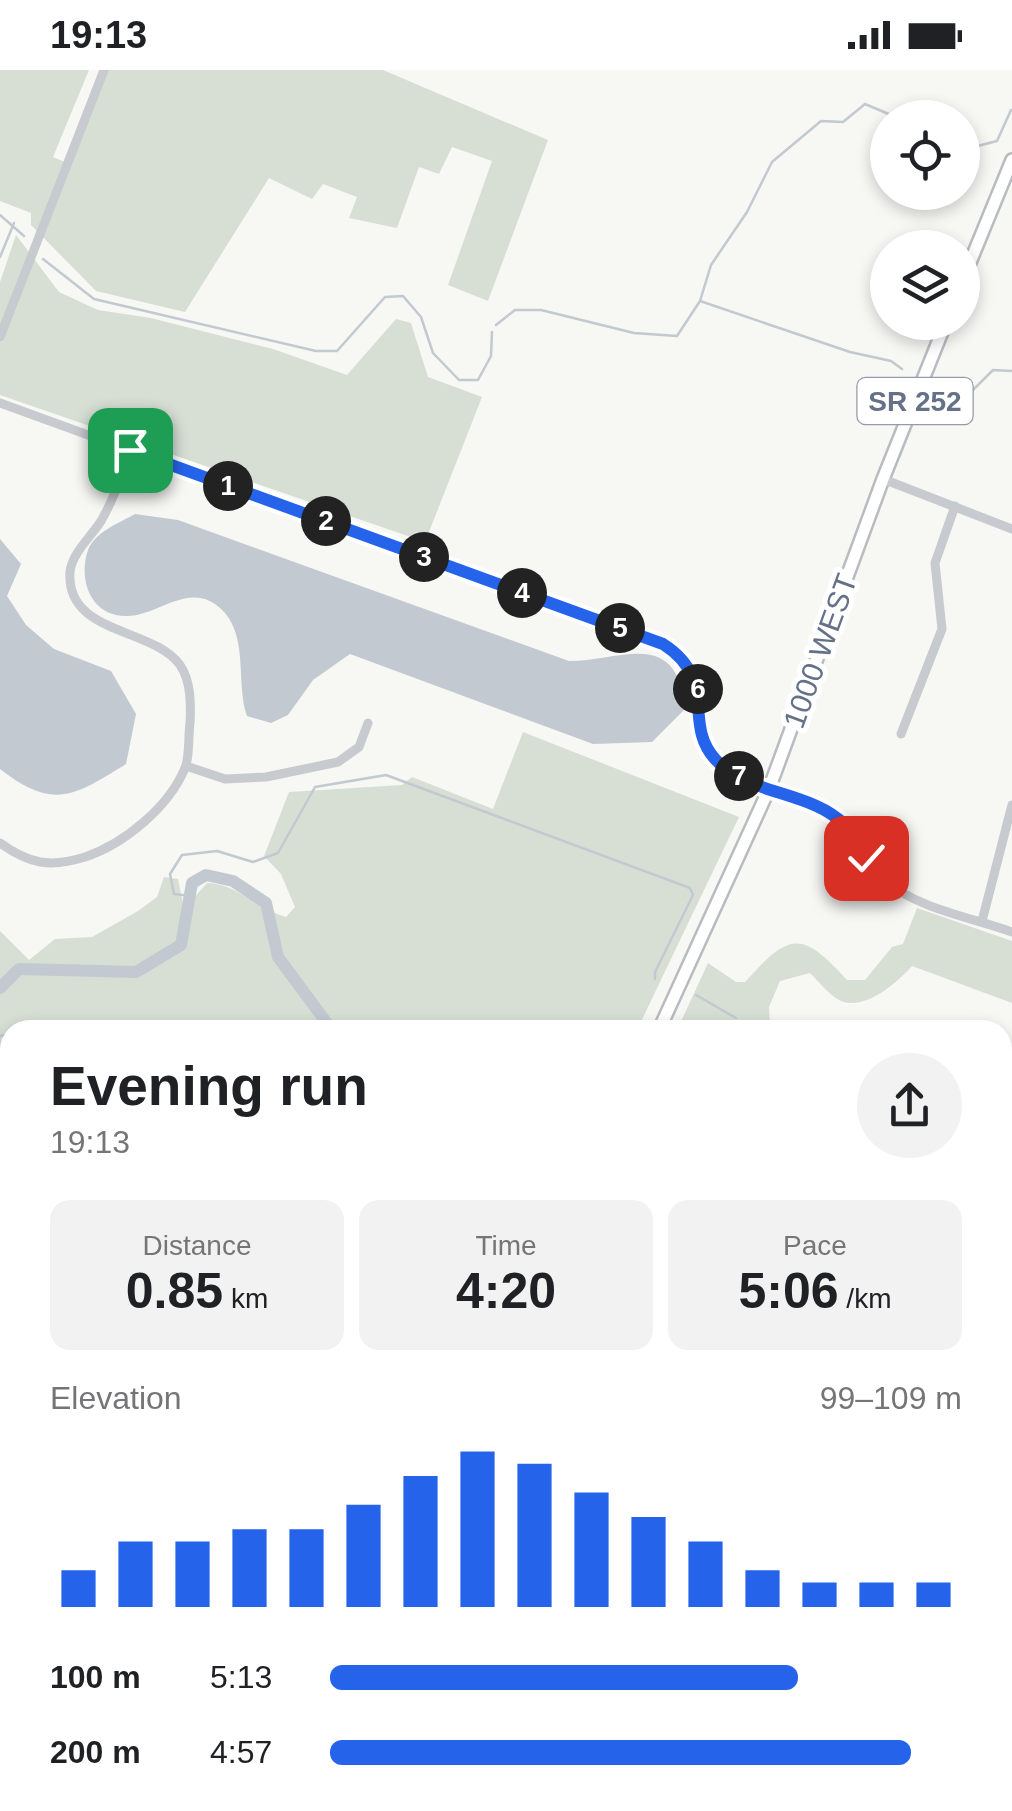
<!DOCTYPE html>
<meta charset="utf-8">
<style>
:root{--surface:#fff;--page:#f2f2f2;--text:#202124;--muted:#757577;--accent:#2563eb}
body{margin:0;font-family:Arial,sans-serif;background:var(--page);color:var(--text);height:100vh;display:flex;flex-direction:column;font-size:38px;white-space:nowrap}
*{box-sizing:border-box;margin:0}
p{font-size:32px;color:var(--muted)}
.icon{flex:none;width:55px;height:55px;fill:none;stroke:currentColor;stroke-width:2;stroke-linecap:round;stroke-linejoin:round}
.map{position:relative;flex:1;overflow:hidden}
.drawer{position:absolute;left:0px;top:950px;width:1012px;height:792px;display:flex;flex-direction:column;background:var(--surface);border-radius:30px 30px 0 0;box-shadow:0 5px 15px #0003}
.drawer>*{flex:none}
.fabs{position:absolute;left:870px;top:30px;display:grid;gap:20px}
.fabs a{display:grid;place-items:center;width:110px;height:110px;border-radius:50%;background:var(--surface);box-shadow:0 5px 15px #0003;font-size:50px}
.pin{position:absolute;display:grid;place-items:center;width:85px;height:85px;color:#fff;margin:-42px;border-radius:20px;box-shadow:0 5px 15px #0006}
.km{position:absolute;width:50px;height:50px;margin:-25px;border-radius:50%;background:#222;color:#fff;font-size:28px;line-height:50px;text-align:center}
.round{display:grid;place-items:center;flex:none;width:105px;height:105px;border-radius:52px;background:var(--page)}
.headline{display:flex;align-items:center;justify-content:space-between;height:170px;padding:0 50px}
h1{font-size:55px;font-weight:600;line-height:75px}
.stats{display:grid;grid-template-columns:repeat(3,1fr);gap:15px;height:170px;padding:10px 50px}
.stats div{display:grid;align-content:center;border-radius:20px;background:var(--page);text-align:center}
.stats b{font-size:50px;font-weight:600}
.stats small{font-size:28px;font-weight:400}
.stats p{font-size:28px}
.chart{height:280px;padding:20px 50px}
.chart p{display:flex;justify-content:space-between}
.chart svg{width:100%;height:180px;margin-top:10px;stroke:var(--accent);stroke-width:6}
ul{padding:0 50px;list-style:none;font-size:32px}
li{display:grid;grid-template-columns:160px 120px 1fr;align-items:center;height:75px}
li i{height:25px;border-radius:12px;background:var(--accent)}
.status{display:flex;justify-content:space-between;align-items:center;height:70px;padding:0 50px;background:var(--surface);direction:ltr}
.status svg{height:28px;fill:currentColor}
.map>svg:first-child{display:block}
</style>
<div class="status"><b>19:13</b><svg viewBox="0 0 49 12"><path d="M0 12V9h3v3zM5 12V6h3v6zM10 12V3h3v9zM15 12V0h3v12zM26 1h20v11H26zM47 4h2v5h-2z"/></svg></div>
<div class="map">
<svg width="1012" height="1741" viewBox="0 0 1012 1741">
<rect width="100%" height="100%" fill="#f7f7f4"/>
<path fill="#e7e8e7" d="M1003,1434l4,53 5,2v252h-620l3,-9h607z"/>
<g fill="#d7dfd5">
<path d="M0,0h89l-36,87 14,6 37,-93h279l165,70 -60,161 -40,-16 44,-124 -40,-14 -13,27 -20,-7 -22,61 -48,-10 8,-21 -34,-13 -11,15 -43,-21 -84,134 -89,-21 -65,-66v-12l-31,-12z"/>
<path d="M16,165l43,57 39,18 53,8 122,31 74,26 49,-56 15,4 17,54 54,20 -57,145 -425,-147v-113z"/>
<path d="M523,662l216,85 -102,213h-627v28l-10,1v-128l29,29 26,-21 37,-2 46,-26 19,-14 7,-20 14,2 6,30 23,-26c29,0 50,26 79,34l9,-10 -14,-33 -17,-18 25,-64 113,-7 10,-8 81,32z"/>
<path d="M917,838l95,33v62l-100,-37c-14,16 -47,45 -71,35 -11,-5 -22,-19 -31,-28l-30,8 -11,26 1,23h-93l31,-67 28,19h9c44,-49 56,-53 102,-2h18l27,-33 11,-3z"/>
<path d="M1012,1008v281l-10,-3v-275z"/>
<path d="M0,1160l10,6v119l-10,-3z"/>
</g>
<g fill="#c2c9d0">
<path d="M135,444l43,6 391,141c52,0 108,-35 116,48l-33,33 -59,2 -243,-90 -37,26 -25,35 -17,8 -24,-7c-11,-31 1,-76 -22,-103 -33,-37 -66,4 -99,3 -36,0 -48,-37 -38,-66 7,-18 31,-27 47,-36z"/>
<path d="M0,469l21,25 -14,32 19,29 28,24 57,22 25,43 -10,50c-53,33 -73,46 -126,5z"/>
</g>
<g fill="none" stroke-linecap="round" stroke-linejoin="round">
<g stroke="#c2c9d0" stroke-width="2.5">
<path d="M962,80l35,-9 14,-31"/>
<path d="M0,145l24,21"/>
<path d="M0,187l14,-34"/>
<path d="M43,189l51,40 222,52h21l48,-54 18,-1 18,21 12,36 26,27h19l13,-24 1,-24"/>
<path d="M700,231l150,51 41,9 11,8"/>
<path d="M496,255l19,-15h26l93,23 43,3 23,-35 11,-36 36,-53 25,-50 49,-41 22,1 22,-18 33,14"/>
<path d="M940,326l24,3 29,-29 19,1"/>
<path d="M191,826l-17,-2 -4,-20 12,-19 35,-4 36,11 25,-9 37,-66 71,-12 304,113 3,7 -38,77v7"/>
<path d="M696,925l40,23"/>
<path d="M40,960h3"/>
<path d="M0,966l10,-2"/>
<path d="M0,1074l10,9"/>
</g>
<path stroke="#c2c9d0" stroke-width="12" d="M0,918l19,-19 117,3 45,-27 11,-62 14,-8 27,6 33,22 12,54 54,73"/>
<defs>
<g id="major">
<path d="M962,212l50,-122"/>
<path d="M659,960l110,-241 114,-310 63,-157"/>
<path d="M376,1741l3,-9"/>
<path d="M386,1741l3,-9"/>
</g>
</defs>
<use href="#major" stroke="#b8bbc0" stroke-width="16"/>
<g stroke="#c7cace" stroke-width="9">
<path d="M0,267l104,-267"/>
<path d="M0,333l663,241c56,36 19,76 51,114 26,31 77,33 111,52 29,16 36,49 59,70 32,28 89,38 128,52"/>
<path d="M883,409l129,50"/>
<path d="M901,664l41,-105 -7,-66 20,-57"/>
<path d="M186,696l39,13 41,-2 72,-15 21,-15 9,-24"/>
<path d="M0,773c29,21 50,25 85,14 39,-13 84,-50 100,-89 5,-12 3,-31 5,-45 1,-19 1,-42 -10,-58 -27,-38 -114,-30 -110,-93 2,-19 21,-35 31,-51 13,-22 21,-47 29,-71"/>
<path d="M982,851l30,-116"/>
<path d="M0,1318l10,5"/>
<path d="M0,1383l10,-28"/>
<path d="M0,1469l10,2"/>
<path d="M1002,1481l10,3"/>
<path d="M0,1608l10,3"/>
<path d="M0,1666l10,-28"/>
<path d="M0,1678l10,3"/>
<path d="M0,1727l10,3"/>
<path d="M16,1732l24,9"/>
<path d="M739,1732l4,9"/>
<path d="M203,1741l3,-9"/>
</g>
<use href="#major" stroke="#fff" stroke-width="11"/>
</g>
<g fill="none" stroke-linecap="round" stroke-linejoin="round">
<defs>
<path id="route" d="M130,380l533,194c56,36 19,78 52,115 33,37 95,31 130,66 9,8 15,22 21,33"/>
</defs>
<use href="#route" stroke="#fff" stroke-width="20"/>
<use href="#route" stroke="#2563eb" stroke-width="12"/>
</g>
<g text-anchor="middle" dominant-baseline="central" stroke-width="10" stroke-linejoin="round" paint-order="stroke">
<rect fill="#fff" stroke="#939caa" stroke-width="2.5" x="857.5" y="308" width="115" height="46" rx="8"/>
<g font-size="28" font-weight="bold" fill="#657186">
<text x="915" y="331">SR 252</text>
</g>
<g font-size="30" fill="#657186" stroke="#fff">
<text transform="translate(820 581) rotate(-70)">1000 WEST</text>
</g>
</g>
</svg>
<div class="fabs">
<a><svg class="icon" aria-label="locate" viewBox="0 0 24 24"><circle cx="12" cy="12" r="6"/><path d="M12 2v4M12 18v4M2 12h4M18 12h4"/></svg></a>
<a><svg class="icon" aria-label="layers" viewBox="0 0 24 24"><path d="M12 4l9 5-9 5-9-5zM3 14l9 5 9-5"/></svg></a>
</div>
<div class="pin" style="left:130px;top:380px;background:#1e9e55"><svg class="icon" aria-label="arrive" viewBox="0 0 24 24"><path d="M6 21V4h12l-3 4 3 4H6"/></svg></div>
<div class="pin" style="left:866px;top:788px;background:#d93025"><svg class="icon" aria-label="check" viewBox="0 0 24 24"><path d="M5 12l5 5 9-10"/></svg></div>
<b class="km" style="left:228px;top:416px">1</b>
<b class="km" style="left:326px;top:451px">2</b>
<b class="km" style="left:424px;top:487px">3</b>
<b class="km" style="left:522px;top:523px">4</b>
<b class="km" style="left:620px;top:558px">5</b>
<b class="km" style="left:698px;top:619px">6</b>
<b class="km" style="left:739px;top:706px">7</b>
<section class="drawer">
<div class="headline"><div><h1>Evening run</h1><p>19:13</p></div><a class="round"><svg class="icon" aria-label="share" viewBox="0 0 24 24"><path d="M12 15V3M7 8l5-5 5 5M5 13v7h14v-7"/></svg></a></div>
<div class="stats">
<div><p>Distance</p><b>0.85<small> km</small></b></div>
<div><p>Time</p><b>4:20</b></div>
<div><p>Pace</p><b>5:06<small> /km</small></b></div>
</div>
<div class="chart"><p><span>Elevation</span>99–109 m</p>
<svg viewBox="0 0 160 44" preserveAspectRatio="none"><path d="M5 44V35M15 44V28M25 44V28M35 44V25M45 44V25M55 44V19M65 44V12M75 44V6M85 44V9M95 44V16M105 44V22M115 44V28M125 44V35M135 44V38M145 44V38M155 44V38"/></svg>
</div>
<ul>
<li><b>100 m</b>5:13<i style="width:74%"></i></li>
<li><b>200 m</b>4:57<i style="width:92%"></i></li>
</ul>
</section>
</div>
